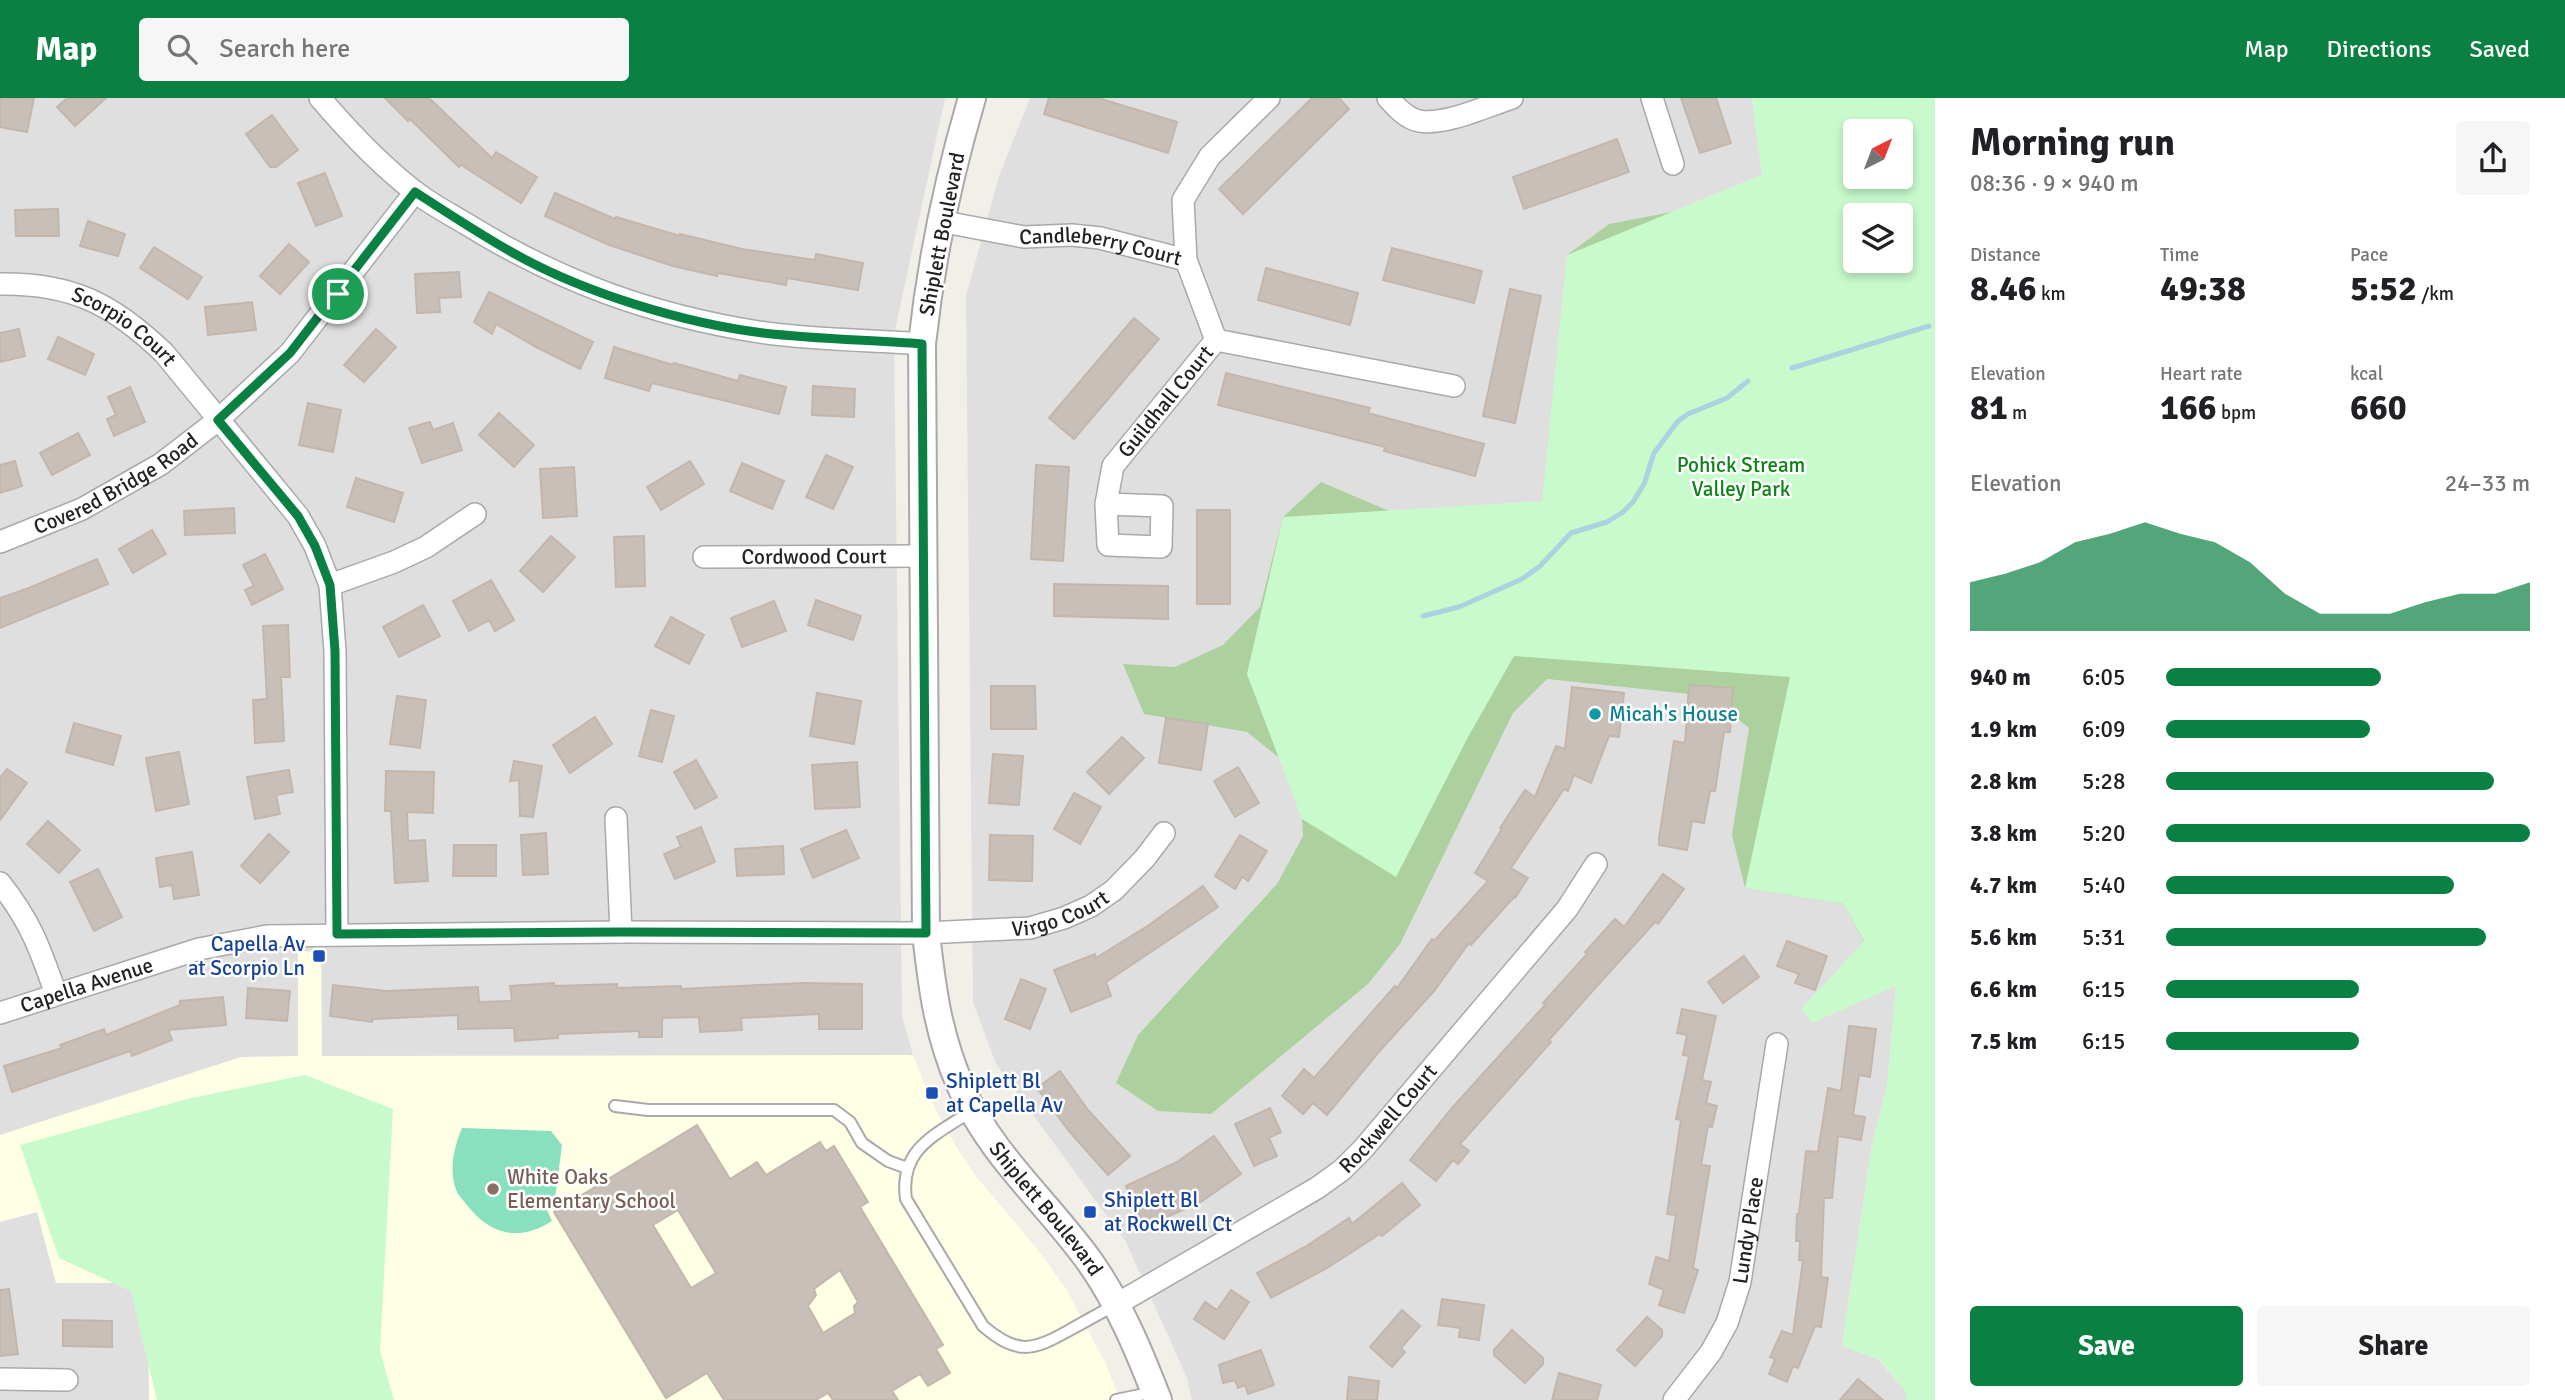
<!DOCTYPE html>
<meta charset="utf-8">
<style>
:root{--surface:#fff;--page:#f6f6f6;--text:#202124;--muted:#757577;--accent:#0b8043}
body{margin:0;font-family:Signika,sans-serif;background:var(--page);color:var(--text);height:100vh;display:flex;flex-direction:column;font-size:26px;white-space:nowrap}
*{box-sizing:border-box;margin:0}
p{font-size:23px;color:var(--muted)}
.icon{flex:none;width:38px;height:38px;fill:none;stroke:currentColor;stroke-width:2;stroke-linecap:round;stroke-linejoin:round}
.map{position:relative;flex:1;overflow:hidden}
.side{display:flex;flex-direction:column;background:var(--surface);width:630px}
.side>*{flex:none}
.needle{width:46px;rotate:42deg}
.buttons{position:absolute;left:1843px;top:21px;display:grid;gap:14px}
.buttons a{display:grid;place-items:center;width:70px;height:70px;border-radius:7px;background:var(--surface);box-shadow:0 4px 10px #0003;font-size:35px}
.pin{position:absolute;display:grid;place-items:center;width:60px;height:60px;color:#fff;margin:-30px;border:4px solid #fff;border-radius:50%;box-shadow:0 2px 7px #0007}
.round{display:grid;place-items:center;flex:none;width:74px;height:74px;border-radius:7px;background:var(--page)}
.overview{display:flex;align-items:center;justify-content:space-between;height:119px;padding:0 35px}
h1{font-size:38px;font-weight:700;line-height:52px}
.metrics{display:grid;grid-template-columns:repeat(3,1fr);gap:10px;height:119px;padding:7px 35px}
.metrics div{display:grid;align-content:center}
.metrics b{font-size:35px;font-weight:700}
.metrics small{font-size:19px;font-weight:400}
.metrics p{font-size:19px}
.chart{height:196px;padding:14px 35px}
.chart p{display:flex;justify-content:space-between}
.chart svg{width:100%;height:126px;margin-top:7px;fill:var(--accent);opacity:.7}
.cta{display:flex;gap:14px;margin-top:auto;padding:14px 35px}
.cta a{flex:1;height:80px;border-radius:7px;background:var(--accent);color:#fff;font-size:28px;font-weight:700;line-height:80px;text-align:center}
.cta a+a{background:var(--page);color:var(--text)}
ul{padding:0 35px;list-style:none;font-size:23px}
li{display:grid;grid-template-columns:112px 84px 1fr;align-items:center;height:52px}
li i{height:18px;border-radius:9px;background:var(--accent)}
header{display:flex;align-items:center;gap:42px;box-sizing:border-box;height:98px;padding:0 35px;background:var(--accent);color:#fff}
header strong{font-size:33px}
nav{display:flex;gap:38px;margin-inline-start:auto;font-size:24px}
.search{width:490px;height:63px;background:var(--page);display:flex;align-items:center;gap:18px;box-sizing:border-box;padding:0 24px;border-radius:7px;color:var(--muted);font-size:26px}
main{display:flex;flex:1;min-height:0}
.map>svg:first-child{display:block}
</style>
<header>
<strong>Map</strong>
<div class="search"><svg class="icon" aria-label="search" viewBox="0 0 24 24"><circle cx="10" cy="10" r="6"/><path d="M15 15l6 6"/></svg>Search here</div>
<nav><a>Map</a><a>Directions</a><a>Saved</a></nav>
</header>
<main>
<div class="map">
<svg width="1935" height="1302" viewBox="0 0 1935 1302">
<rect width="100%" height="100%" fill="#f2efe9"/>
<g fill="#e0dfdf">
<path d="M0,0h945l-51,237 8,681 11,39 -520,54 -334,149 72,33 26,109h-157z"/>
<path d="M1030,0h722l10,77 -195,80 -24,247 -260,15 230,138 278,21 53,228 20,38 -62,67 94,-23 -9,100 -15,58 -30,202 36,13 28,33v8h-714l-5,-22 -61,-136 -130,-178 -23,-62 -7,-706 33,-120z"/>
</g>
<path fill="#ffffe5" d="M298,853l23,1 1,104 591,-1 21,52 25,44 16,24 67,80 24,34 39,73 15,38h-971l-1,-117h-92l-19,-71 -37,10v-87l241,-78 57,-1z"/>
<path fill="#add19e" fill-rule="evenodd" d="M1935,0l-39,888 -32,-44 -20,-38 -99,-16 -13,-53 17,-107 -40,-32 -162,-17 -34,34 -113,231 -32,40 -157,130 -53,-3 -42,-28 22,-48 139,-151 26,-48 -1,-17 -14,-54 -41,-33 -103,-18 -21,-50 52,3 48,-22 37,-38 23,-90 38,-35 94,40 127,-21 32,-155 -7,-91 42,-31 156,-30 24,-49zM1855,33h45v46h-45zM1855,117h45v46h-45z"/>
<g fill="#c8facc" fill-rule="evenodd">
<path d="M1752,0h183v1302h-29v-8l-27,-33 -37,-13 30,-202 15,-58 9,-100 -84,37 -11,-14 63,-68 -20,-37 -99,-16 45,-211 -276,-21 -46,81 -72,140 -94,-58 -55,-145 36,-157 259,-16 25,-246 195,-80zM1855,33h45v46h-45zM1855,117h45v46h-45z"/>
<path d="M305,977l88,34 -13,242 14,49h-237l-26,-109 -72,-33 -39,-113 171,-47z"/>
</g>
<path fill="#88e0be" d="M462,1030l89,3 11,14 -8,61 -7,4 5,11c-32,21 -62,14 -85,-16 -3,-4 -8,-9 -10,-13 -9,-20 -3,-45 5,-64z"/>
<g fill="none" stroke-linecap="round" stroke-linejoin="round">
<g stroke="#aad3df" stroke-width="5">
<path d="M1792,270l137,-42"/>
<path d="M1423,518l36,-9 63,-28 18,-13 31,-33 36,-11 16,-10 10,-10 11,-18 10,-31 24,-32 10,-7 39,-16 21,-17"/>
</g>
</g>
<g fill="#c7bfb8" stroke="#c4b6ab" stroke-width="2" fill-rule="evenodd">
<path d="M0,0h34l-7,34 -27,-5z"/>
<path d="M67,0h39l-31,28 -18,-19z"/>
<path d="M385,0h44l63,60 4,-6 41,25 -16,26 -60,-38 -2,2 -49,-48 -2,2z"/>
<path d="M1049,0h49l79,24 -9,31 -124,-39z"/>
<path d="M1312,0h27l10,11 -106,105 -24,-25z"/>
<path d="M1681,0h35l15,45 -31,10z"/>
<path d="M272,17l26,35 -22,17h-6l-24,-33z"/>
<path d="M1617,41l12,33 -105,37 -11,-32z"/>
<path d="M325,75l17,43 -26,10 -18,-43z"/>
<path d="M555,95l60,26 1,-2 64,19v-2l62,15 73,11 1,-6 47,9 -5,27 -71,-12 -1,7 -68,-12 -1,3 -44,-10 -64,-21 -64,-29z"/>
<path d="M58,111l1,27h-43l-1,-26z"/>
<path d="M88,123l37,13 -7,22 -38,-10z"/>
<path d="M289,146l20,18 -29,32 -20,-18z"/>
<path d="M154,149l48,30 -14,22 -48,-31z"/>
<path d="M1392,150l90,23 -8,32 -91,-23z"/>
<path d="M1266,170l92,25 -8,32 -92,-25z"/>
<path d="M459,174l2,25 -22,1 1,14 -23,1 -2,-39z"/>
<path d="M1510,191l31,7 -26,127 -32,-7z"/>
<path d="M489,194l104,50 -13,27 -44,-22 -40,-23 -4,10 -18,-12z"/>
<path d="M252,204l4,28 -48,5 -3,-28z"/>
<path d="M1134,220l25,21 -85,100 -25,-21z"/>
<path d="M19,231l6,27 -25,6v-29z"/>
<path d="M376,231l20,18 -32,35 -20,-17z"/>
<path d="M58,239l36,17 -9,21 -37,-16z"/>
<path d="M614,249l59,18 1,-2 64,18 2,-6 46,12 -7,27 -127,-31 -3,8 -44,-13z"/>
<path d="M1226,275l144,35 -2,5 116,31 -9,32 -91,-25 1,-4 -167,-42z"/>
<path d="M813,288l42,3 -1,28 -42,-2z"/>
<path d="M130,289l15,35 -31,14 -7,-17 9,-4 -8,-18z"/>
<path d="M308,305l33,7 -8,42 -34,-7z"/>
<path d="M499,315l35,32 -20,22 -35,-32z"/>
<path d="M430,324l3,8 20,-7 9,27 -40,13 -13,-35z"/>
<path d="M78,335l12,22 -38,20 -12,-22z"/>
<path d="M826,357l27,12 -20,42 -27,-12z"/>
<path d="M15,363l7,25 -22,7v-28z"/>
<path d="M690,363l14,23 -43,26 -14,-23z"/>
<path d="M742,365l42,18 -12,28 -42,-18z"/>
<path d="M1036,367l33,2 -6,94 -32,-2z"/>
<path d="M574,369l3,49 -34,2 -3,-49z"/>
<path d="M356,380l47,15 -9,29 -47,-15z"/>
<path d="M234,410l1,25 -50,2 -1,-24z"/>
<rect x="1197" y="412" width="33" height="94"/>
<path d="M152,432l14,24 -33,19 -14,-24z"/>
<path d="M551,438l24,21 -32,35 -23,-21z"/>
<path d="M644,438l1,50 -29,1 -2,-50z"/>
<path d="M265,456l18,35 -31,16 -7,-15 9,-4 -11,-21z"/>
<path d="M97,461l11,25 -108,44v-30l29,-10z"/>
<path d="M491,482l23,40 -19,11 -6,-11 -20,11 -16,-30z"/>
<path d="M1054,486l114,2v33l-114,-3z"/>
<path d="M816,502l45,16 -8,24 -45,-15z"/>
<path d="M774,503l12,30 -44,16 -11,-29z"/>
<path d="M423,507l17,31 -41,21 -16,-30z"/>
<path d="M671,519l33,18 -15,29 -34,-18z"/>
<path d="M288,527l2,52h-9l3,64 -29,2 -2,-43 14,-1 -4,-73z"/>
<path d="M1689,587l44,3 -3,44h-6l-9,59h-5l-6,32 -12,-2 -5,29 -28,-5v-7l15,-97 11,2z"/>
<path d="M991,588h44l1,43h-45z"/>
<path d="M1572,589l52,6 -5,44 -10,-1 -18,47 -17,-8 -6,16 -4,-2 -53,79 17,10 -13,20 -1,-1 -43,48 -2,-2 -35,48 -57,63 -50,61 -14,-12 -10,11 -21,-18 22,-27 10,9 81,-92 2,2 35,-49 2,2 54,-60 -13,-8 27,-44 -2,-1 25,-38 10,7 21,-51 9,3z"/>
<path d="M817,595l44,8 -7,43 -44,-8z"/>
<path d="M397,598l29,4 -6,48 -30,-4z"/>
<path d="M651,612l23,6 -12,46 -23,-6z"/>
<path d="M595,619l17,27 -42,29 -17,-28z"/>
<path d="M1166,620l42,6 -7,46 -42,-7z"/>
<path d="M74,625l47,13 -8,29 -47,-13z"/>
<path d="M1122,639l22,21 -35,36 -22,-22z"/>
<path d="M179,654l10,52 -33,7 -10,-53z"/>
<path d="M993,656l30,2 -4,49 -30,-2z"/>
<path d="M696,662l21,37 -22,12 -21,-37z"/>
<path d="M514,663l28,5 -9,51 -13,-1 -1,-36 -9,1z"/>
<path d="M857,664l3,45 -45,2 -3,-44z"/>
<path d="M1238,669l21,36 -24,14 -21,-36z"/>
<path d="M7,671l20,14 -27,37v-42z"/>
<path d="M289,672l4,22 -17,3 4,19 -25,5 -8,-42z"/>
<path d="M386,673l48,1 -1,41 -26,-1 1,29 17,-1 3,41 -33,2 -4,-72h-6z"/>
<path d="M1074,695l27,14 -21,37 -26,-15z"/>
<path d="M48,723l32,29 -21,23 -32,-29z"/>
<path d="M701,729l14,35 -40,17 -11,-25 17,-7 -4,-10z"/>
<path d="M846,732l13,28 -46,20 -12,-29z"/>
<path d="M546,735l2,41 -25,1 -2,-40z"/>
<path d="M269,736l20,18 -29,31 -19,-17z"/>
<path d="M990,737l43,1 -1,45 -43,-1z"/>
<path d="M1240,737l27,16 -19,30 -6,-4 -7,12 -20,-13z"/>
<path d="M454,747h42v31h-43z"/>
<path d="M783,748l1,28 -47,2 -2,-27z"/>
<path d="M192,754l7,43 -25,4 -2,-14 -12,2 -4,-29z"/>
<path d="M98,771l24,48 -28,14 -24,-49z"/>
<path d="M1663,776l21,15 -26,35 -3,-2 -58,64 -48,54 2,2 -91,102 9,7 -11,13 -5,-4 -17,21 -26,-21 42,-52 93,-103 -2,-2 44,-49 -2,-2 30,-33 9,8z"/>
<path d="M1203,788l15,21 -112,75 5,14 -40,16 -17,-42 41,-16 1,4 53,-33z"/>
<path d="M1787,843l40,15 -12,34 -20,-7 4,-9 -22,-8z"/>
<path d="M1744,858l15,21 -36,26 -15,-21z"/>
<path d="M1021,881l25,10 -16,40 -25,-10z"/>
<path d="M554,885v3l63,-2v4l64,-2v3l120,-6 61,1v45h-43v-15l-78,4 1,12 -42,2 -1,-15 -37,1v19h-23v-6l-81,3v4l-43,3 -1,-13 -56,1v-14l-85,4 -1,3 -42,-6 3,-31 53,6 92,-4 1,15 33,-1 -2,-15z"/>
<path d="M248,890l42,3 -3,30 -41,-3z"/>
<path d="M223,899l3,28 -58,5 4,10 -40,16 -2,-5 -118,41 -8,-26 58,-18 -2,-3 44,-16 2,6 74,-30v-4z"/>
<path d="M1682,911l34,7 -14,64 9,2 -5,21 11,3 -5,21 -4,-1 -7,39 9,1 -17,102 5,2 -14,43 -25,-8 5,-15 -15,-6 7,-27 13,4 7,-46 -9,-1 14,-94 -5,-1 13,-63 -6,-1 4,-20 -10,-2z"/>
<path d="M1849,928l27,3 -6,48 -11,-2 -6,40 12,2 -4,23 -23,-4 -6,62h-8l-3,79 7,1 -7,49 -6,-1 -17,42 -5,-2 -6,16 -18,-8 6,-15 -5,-2 12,-26 11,4 10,-75h-4l1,-19h-4l1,-27h2l7,-63 12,1 10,-64 13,3z"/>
<path d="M1060,973l28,39 42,46 -22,19 -39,-44 -32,-43z"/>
<path d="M1270,1010l11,24 -12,6 8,18 -23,10 -19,-42z"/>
<path d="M697,1027l33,54 27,-17 9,13 54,-33 6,9 8,-5 34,56 -8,5 83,138 -7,4 14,24 -22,13 -8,-12 -28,17 6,9h-65l-5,-7 -12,7h-92l-17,-27 -41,25 -112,-186zM678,1112l38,63 -25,15 -38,-63zM840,1172l18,32 -4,4 1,7 -32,20 -15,-27 8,-11 -2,-6z"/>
<path d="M1214,1038l27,38 -40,28 -56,25 -19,-41 51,-24z"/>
<path d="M1402,1085l18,22 -38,31 -2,-2 -53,34 -56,30 -14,-25 48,-26 44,-29 3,6z"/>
<path d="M9,1191l9,65 -18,2v-66z"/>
<path d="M1231,1192l18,12 -25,37 -30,-20 11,-17 12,8z"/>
<path d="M1442,1201l42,6 -5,35 -20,-3 1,-9 -22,-3z"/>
<path d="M1402,1212l18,16 -19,22 4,4 -13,15 -22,-20z"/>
<path d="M1647,1219l15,13v6l-27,30 -18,-16z"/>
<path d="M63,1222l49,1v26l-49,-1z"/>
<path d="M1512,1232l31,28v6l-18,19 -31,-28v-5z"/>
<path d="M1261,1252l13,35 -26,9 -3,-9 -7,3 -3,-8 -12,3 -4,-18z"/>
<path d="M1559,1275l42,12 -4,15h-45z"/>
<path d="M1349,1279l30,4 -2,19h-30z"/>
<path d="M1858,1281l25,21h-43z"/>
</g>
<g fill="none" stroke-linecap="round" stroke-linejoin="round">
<defs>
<g id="service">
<path d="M615,1008l33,4h186l16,12 12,21 26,18 19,7"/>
<path d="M973,1012c-37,25 -74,38 -67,89l77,127c34,29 49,25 85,5 16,-9 32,-18 49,-27"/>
<path d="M1116,1302l38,-8"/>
</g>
<g id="minor">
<path d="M320,0c29,34 59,66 94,93 16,13 36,23 54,34 93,57 183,90 291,107 51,8 111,8 163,12"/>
<path d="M1269,0l-59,58 -27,44 3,60 30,80 238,46"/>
<path d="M1388,0c8,9 19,21 31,23 25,5 68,-15 93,-23"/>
<path d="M1652,0l21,66"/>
<path id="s1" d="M939,123l85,16 48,-2 28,3 86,22"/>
<path id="s2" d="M0,186c72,-1 113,20 164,69l134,163 17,30 15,39 5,66 2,283"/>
<path id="s3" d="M1106,406l56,2 -1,41 -53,-2 -2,-41 7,-38 103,-126"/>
<path id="s4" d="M0,444l82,-33 79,-45 57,-44 72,-67 125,-161"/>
<path id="s5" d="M704,459l220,-1"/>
<path d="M330,487l64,-23 32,-15 49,-33"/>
<path d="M616,720l5,114"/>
<path d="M0,785c31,39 40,66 56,111"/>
<path id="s6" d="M0,915l199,-64 68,-13 354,-4 305,1 104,-5 34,-10 27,-12 23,-16 31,-32 19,-25"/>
<path id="s7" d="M1117,1206l200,-116 25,-18 21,-21 204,-240 29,-45"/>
<path d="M0,1281l67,1"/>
<path id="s8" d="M1674,1302l37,-48 16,-29 13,-41 37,-238"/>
</g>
<g id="tertiary">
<path id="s9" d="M972,0c-24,81 -41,162 -50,246l4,589c6,55 12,102 35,154 29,68 87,116 129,175 30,43 49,89 68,138"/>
</g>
</defs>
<use href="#service" stroke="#a9a9a9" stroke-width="14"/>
<use href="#minor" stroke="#a9a9a9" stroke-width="24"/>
<use href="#tertiary" stroke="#a9a9a9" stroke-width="30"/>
<use href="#service" stroke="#fff" stroke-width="10"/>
<use href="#minor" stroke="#fff" stroke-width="21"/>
<use href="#tertiary" stroke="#fff" stroke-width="26"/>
</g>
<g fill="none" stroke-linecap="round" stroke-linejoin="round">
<defs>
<path id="route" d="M415,94c33,21 66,43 100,62 70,39 168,69 248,79 52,6 106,7 159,11l4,589 -305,-1 -284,2 -2,-283 -5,-66 -15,-39 -17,-30 -80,-96 72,-67z"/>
</defs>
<use href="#route" stroke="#fff" stroke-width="14"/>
<use href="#route" stroke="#0b8043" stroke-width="9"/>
</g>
<circle fill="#0f9aa8" stroke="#fff" stroke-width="2.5" cx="1595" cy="616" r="7"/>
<g fill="#1a4fb4" stroke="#fff" stroke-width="2.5">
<rect x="312" y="851" width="14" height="14" rx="3.5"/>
<rect x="925" y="988" width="14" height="14" rx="3.5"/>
<rect x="1083" y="1107" width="14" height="14" rx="3.5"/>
</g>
<circle fill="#8d6e63" stroke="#fff" stroke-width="2.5" cx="493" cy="1091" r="7"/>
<g text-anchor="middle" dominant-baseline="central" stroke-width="5" stroke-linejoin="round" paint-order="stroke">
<g font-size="21" fill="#222" stroke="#fff">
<text transform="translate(942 136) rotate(-79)">Shiplett Boulevard</text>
<text stroke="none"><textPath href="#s1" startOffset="164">Candleberry Court</textPath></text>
<text stroke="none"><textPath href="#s2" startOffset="135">Scorpio Court</textPath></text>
<text stroke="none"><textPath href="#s3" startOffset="313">Guildhall Court</textPath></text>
<text stroke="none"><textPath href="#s4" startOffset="130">Covered Bridge Road</textPath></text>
<text stroke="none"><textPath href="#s5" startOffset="110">Cordwood Court</textPath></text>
<text stroke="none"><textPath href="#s6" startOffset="1074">Virgo Court</textPath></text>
<text stroke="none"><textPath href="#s6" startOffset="91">Capella Avenue</textPath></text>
<text stroke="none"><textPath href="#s7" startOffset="331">Rockwell Court</textPath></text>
<text stroke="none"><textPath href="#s9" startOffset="1148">Shiplett Boulevard</textPath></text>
<text stroke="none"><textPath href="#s8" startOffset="189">Lundy Place</textPath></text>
</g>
<g font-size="21" fill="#0c8416" stroke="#fff">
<text x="1741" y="367">Pohick Stream<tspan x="1741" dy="24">Valley Park</tspan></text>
</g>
<g font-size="21" fill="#0d838f" stroke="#fff" text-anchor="start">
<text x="1609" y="616">Micah's House</text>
</g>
<g font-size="21" fill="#164399" stroke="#fff" text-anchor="start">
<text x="305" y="846" text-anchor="end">Capella Av<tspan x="305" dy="24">at Scorpio Ln</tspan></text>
<text x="946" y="983">Shiplett Bl<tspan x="946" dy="24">at Capella Av</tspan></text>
<text x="1104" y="1102">Shiplett Bl<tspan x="1104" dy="24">at Rockwell Ct</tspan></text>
</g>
<g font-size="21" fill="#785e54" stroke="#fff" text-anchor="start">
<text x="507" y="1079">White Oaks<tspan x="507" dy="24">Elementary School</tspan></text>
</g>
</g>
</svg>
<div class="buttons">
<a><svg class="needle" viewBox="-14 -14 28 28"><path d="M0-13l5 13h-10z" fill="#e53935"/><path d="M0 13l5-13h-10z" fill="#757577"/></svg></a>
<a><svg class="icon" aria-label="layers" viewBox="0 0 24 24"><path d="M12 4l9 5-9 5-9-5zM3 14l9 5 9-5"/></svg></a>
</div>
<div class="pin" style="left:338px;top:196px;background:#1e9e55"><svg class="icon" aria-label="arrive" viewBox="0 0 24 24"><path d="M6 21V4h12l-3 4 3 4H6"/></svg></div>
</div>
<section class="side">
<div class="overview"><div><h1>Morning run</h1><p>08:36 · 9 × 940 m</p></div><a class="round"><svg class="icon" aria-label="share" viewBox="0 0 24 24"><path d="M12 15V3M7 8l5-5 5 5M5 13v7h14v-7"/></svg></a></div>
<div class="metrics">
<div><p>Distance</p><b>8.46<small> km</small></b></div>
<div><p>Time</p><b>49:38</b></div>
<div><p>Pace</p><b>5:52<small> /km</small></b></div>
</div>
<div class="metrics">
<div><p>Elevation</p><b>81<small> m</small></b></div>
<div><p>Heart rate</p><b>166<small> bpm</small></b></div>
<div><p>kcal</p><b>660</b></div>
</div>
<div class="chart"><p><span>Elevation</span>24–33 m</p>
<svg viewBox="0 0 160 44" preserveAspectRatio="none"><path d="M0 44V27L10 24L20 20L30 13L40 10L50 6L60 10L70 13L80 20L90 31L100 38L110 38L120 38L130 34L140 31L150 31L160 27V44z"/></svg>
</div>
<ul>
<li><b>940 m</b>6:05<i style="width:59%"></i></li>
<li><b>1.9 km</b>6:09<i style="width:56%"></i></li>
<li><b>2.8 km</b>5:28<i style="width:90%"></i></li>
<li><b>3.8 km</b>5:20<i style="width:100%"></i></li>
<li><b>4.7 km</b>5:40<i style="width:79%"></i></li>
<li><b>5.6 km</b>5:31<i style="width:88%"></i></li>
<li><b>6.6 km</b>6:15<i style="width:53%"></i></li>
<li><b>7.5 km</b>6:15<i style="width:53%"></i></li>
</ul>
<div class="cta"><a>Save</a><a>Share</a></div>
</section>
</main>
